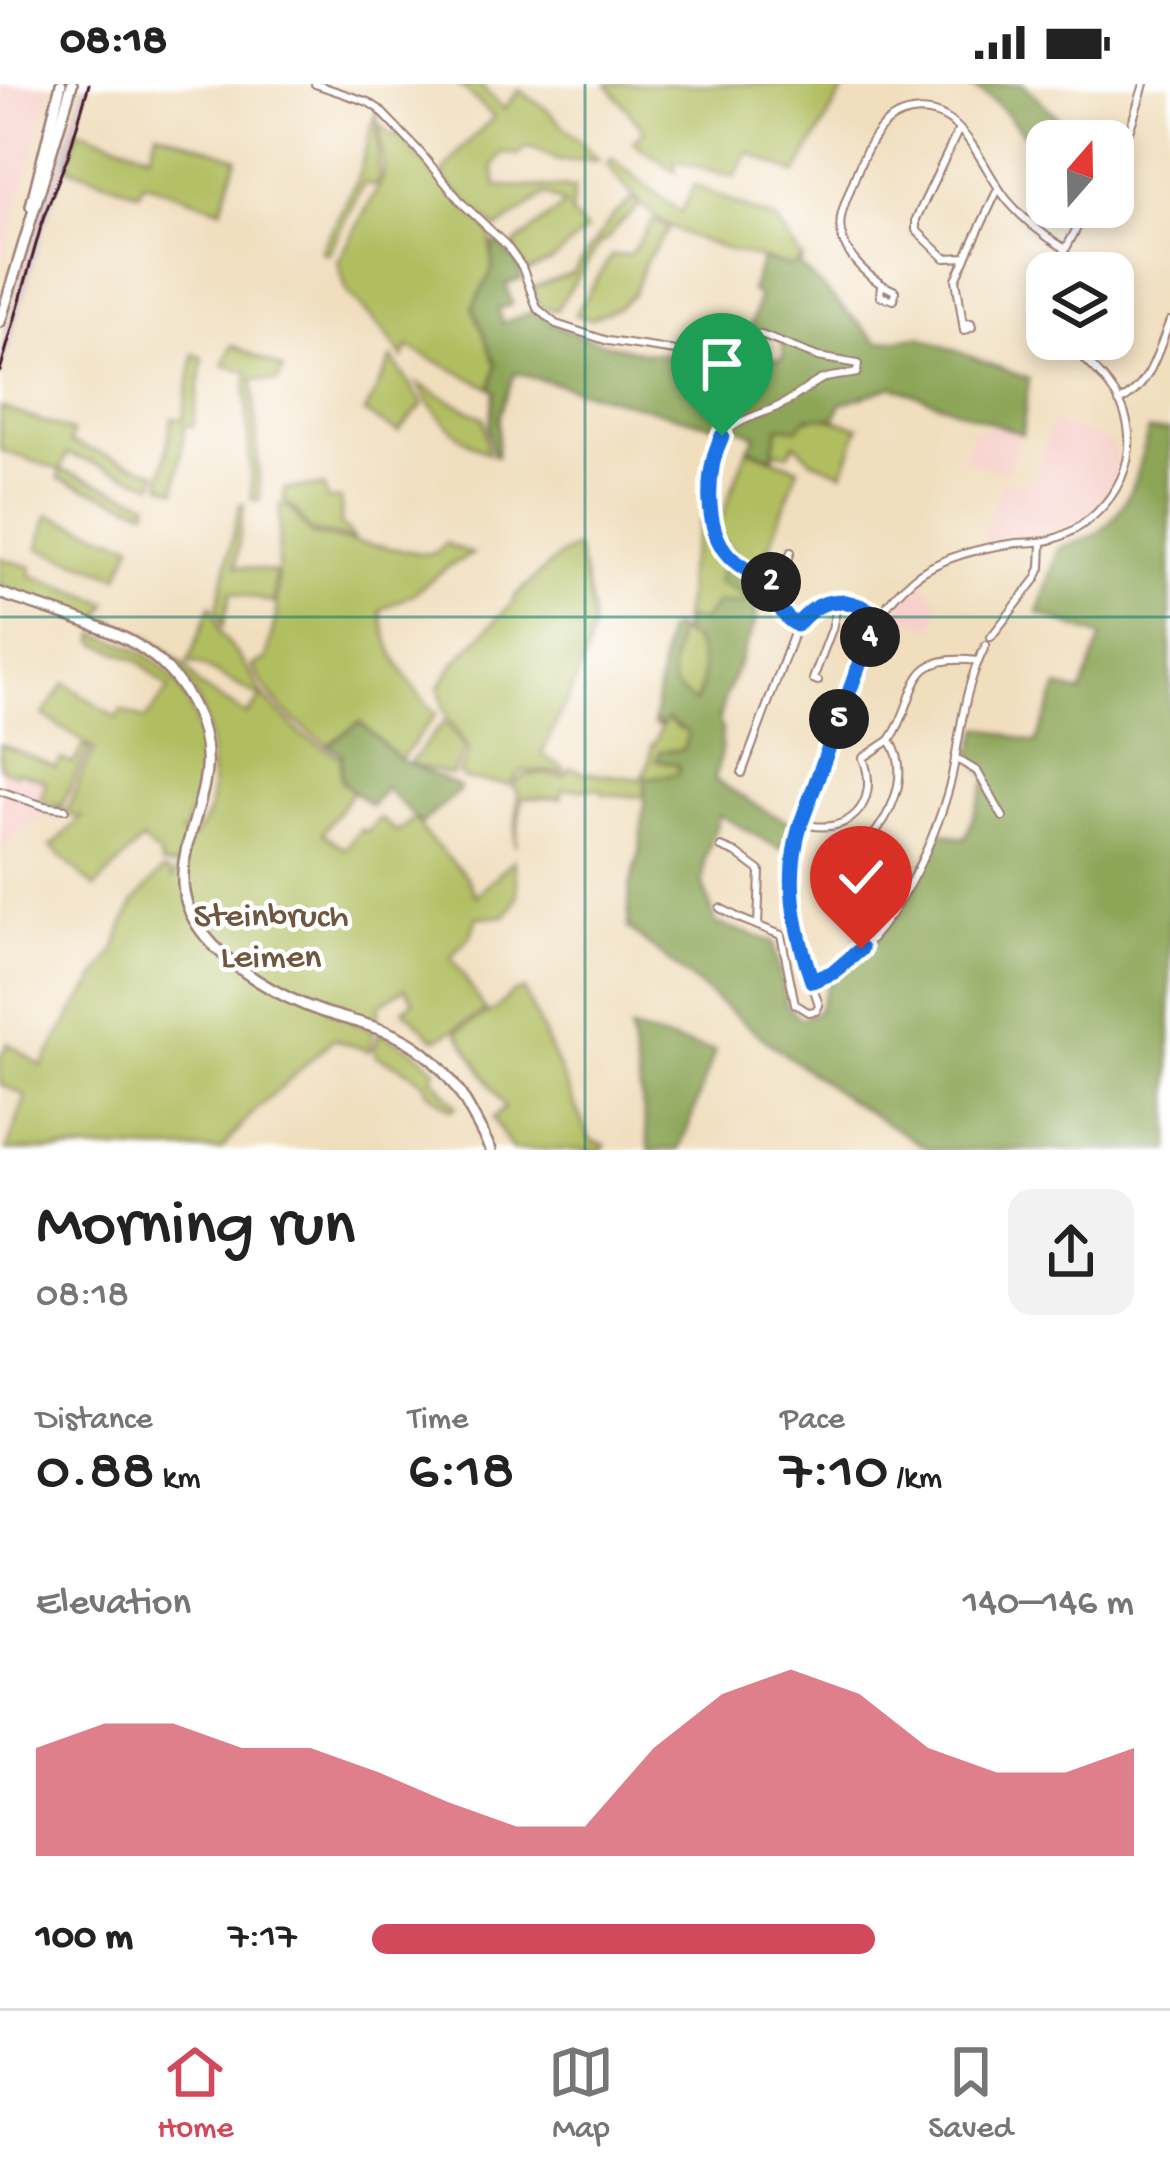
<!DOCTYPE html>
<meta charset="utf-8">
<style>
:root{--surface:#fff;--page:#f2f2f2;--text:#222;--muted:#767676;--line:#e0e0e0;--accent:#d1495b}
body{margin:0;font-family:"Gochi Hand",sans-serif;background:var(--page);color:var(--text);height:100vh;display:flex;flex-direction:column;font-size:45px;white-space:nowrap}
*{box-sizing:border-box;margin:0}
p{font-size:39px;color:var(--muted)}
.icon{flex:none;width:66px;height:66px;fill:none;stroke:currentColor;stroke-width:2;stroke-linecap:round;stroke-linejoin:round}
.map{position:relative;height:1066px;overflow:hidden}
.drawer{display:flex;flex-direction:column;background:var(--surface);flex:1}
.drawer>*{flex:none}
.needle{width:78px;rotate:20deg}
.tools{position:absolute;left:1026px;top:36px;display:grid;gap:24px}
.tools a{display:grid;place-items:center;width:108px;height:108px;border-radius:24px;background:var(--surface);box-shadow:0 6px 18px #0003;font-size:60px}
.pin{position:absolute;display:grid;place-items:center;width:102px;height:102px;color:#fff;margin:-123px -51px;border-radius:50% 50% 50% 0;rotate:-45deg;box-shadow:0 0 12px #0007}
.pin .icon{rotate:45deg}
.km{position:absolute;width:60px;height:60px;margin:-30px;border-radius:50%;background:#222;color:#fff;font-size:33px;line-height:60px;text-align:center}
.round{display:grid;place-items:center;flex:none;width:126px;height:126px;border-radius:24px;background:var(--page)}
.summary{display:flex;align-items:center;justify-content:space-between;height:204px;padding:0 36px}
h1{font-size:66px;font-weight:600;line-height:90px}
.metrics{display:grid;grid-template-columns:repeat(3,1fr);gap:18px;height:204px;padding:12px 36px}
.metrics div{display:grid;align-content:center}
.metrics b{font-size:60px;font-weight:600}
.metrics small{font-size:33px;font-weight:400}
.metrics p{font-size:33px}
.chart{height:336px;padding:24px 36px}
.chart p{display:flex;justify-content:space-between}
.chart svg{width:100%;height:216px;margin-top:12px;fill:var(--accent);opacity:.7}
ul{padding:0 36px;list-style:none;font-size:39px}
li{display:grid;grid-template-columns:192px 144px 1fr;align-items:center;height:90px}
li i{height:30px;border-radius:15px;background:var(--accent)}
.status{display:flex;justify-content:space-between;align-items:center;height:84px;padding:0 60px;background:var(--surface);direction:ltr}
.status svg{height:33px;fill:currentColor}
.menu{display:flex;justify-content:space-around;align-items:center;height:168px;border-top:3px solid var(--line);background:var(--surface);font-size:33px;color:var(--muted)}
.menu a{display:grid;justify-items:center;gap:6px}
.menu .selected{color:var(--accent)}
.map>svg:first-child{display:block}
</style>
<div class="status"><b>08:18</b><svg viewBox="0 0 49 12"><path d="M0 12V9h3v3zM5 12V6h3v6zM10 12V3h3v9zM15 12V0h3v12zM26 1h20v11H26zM47 4h2v5h-2z"/></svg></div>
<div class="map">
<svg width="1170" height="1066" viewBox="0 0 1170 1066">
<rect width="100%" height="100%" fill="#fff"/>
<filter id="ink" filterUnits="userSpaceOnUse"><feTurbulence type="fractalNoise" baseFrequency=".00833" numOctaves="2"/><feDisplacementMap in="SourceGraphic" scale="24" xChannelSelector="R" yChannelSelector="G"/><feConvolveMatrix kernelMatrix="1 2 1 2 8 2 1 2 1" color-interpolation-filters="sRGB"/></filter>
<filter id="wash" filterUnits="userSpaceOnUse"><feTurbulence type="fractalNoise" baseFrequency=".004" numOctaves="4" result="noise"/><feDisplacementMap in="SourceGraphic" scale="48" xChannelSelector="R" yChannelSelector="G"/><feGaussianBlur stdDeviation="2.7" result="paint"/><feColorMatrix in="noise" values="0 0 0 0 0 0 0 0 0 0 0 0 0 0 0 0 0 1.4 0 .05"/><feComposite in="paint" operator="in"/></filter>
<g filter="url(#wash)">
<rect width="100%" height="100%" fill="#f0debd"/>
<g fill="#f7d0ca">
<path d="M0,0h51l-51,188z"/>
<path d="M1053,337l58,22 9,27 -10,23 -18,20 -30,17 -29,7 -52,4 20,-57 32,-3z"/>
<path d="M999,341l23,9 -14,34 -5,5 -40,-14 10,-29z"/>
<path d="M923,494l17,29 -7,21 -20,-7 -7,9 -17,-6 13,-25z"/>
<path d="M0,684l15,5 2,-3 30,11 3,29 -50,42z"/>
</g>
<path fill="#d2bec2" d="M84,0h6l-22,83 -23,59 -45,153v-28l40,-140 14,-33z"/>
<g fill="#b1be61" stroke="#7e6e46" stroke-width="3">
<path d="M458,0h20l26,25 15,-19 27,19 53,51 -40,1 -26,-13 -8,-1 -6,8 -17,-2 -9,14 4,19 77,2 -3,26 15,16 -34,31 -26,11 -13,-26 52,-41 -19,-11 -49,35 -25,-20 -30,-34 20,-27 32,-31z"/>
<path d="M607,0h240l-51,90 -48,-22 -13,25 -61,-17 2,12 -43,-30 11,-12z"/>
<path d="M377,25l2,70 -4,7 -11,-3 -36,71 -7,-3 36,-71z"/>
<path d="M379,40l14,13 4,-3 94,100 1,37 -19,36 23,58 -5,23 -84,-41 -4,11 -19,-27 -37,-39 -9,-30 44,-82 2,-11z"/>
<path d="M78,45l72,25 7,-23 80,27 -16,51 -78,-27 -4,11 -71,-26z"/>
<path d="M611,74l70,55 13,-28 83,36 25,39 -11,7c-48,-14 -107,-24 -145,-58 -14,-12 -26,-29 -39,-44z"/>
<path d="M633,115l6,8 -19,16 -15,19 -3,-1 -46,69 -16,-3 -9,-19 41,-14 42,-59z"/>
<path d="M654,136l15,9 -24,33 -12,33 -15,12 -27,12 -16,-4 36,-59 18,-1z"/>
<path d="M232,261l51,24 -6,13 -24,-3 7,121h-8l-6,-109 2,-19 -25,-7z"/>
<path d="M194,270l9,4 -10,68 -8,-1 -9,65 -15,-6 11,-66 11,1z"/>
<path d="M392,274l31,46 -25,28 -33,-19z"/>
<path d="M418,300l66,34 4,35c-32,-15 -53,-37 -70,-69z"/>
<path d="M0,323l73,25 -3,11 88,30 -4,11 -87,-30 -6,16 88,32 -2,8 -88,-31 1,-9 -60,-20z"/>
<path d="M819,332l40,11 -16,46 -32,-13 -16,-17 -6,11 -16,-3 6,-24z"/>
<path d="M747,365l51,19 -37,104 -27,-17 -17,-25z"/>
<path d="M324,402l3,14 14,-1v28l7,3 5,9 -43,-8 -15,-22 -11,-8v-12z"/>
<path d="M240,420h4l-8,62 39,6 -1,31 -43,-11 -8,34 -6,-17z"/>
<path d="M280,421l9,2 23,28 114,19 11,-2 8,-9 27,11 -26,14 -33,26 -32,16c5,41 27,74 55,104l-36,46 -40,-37 -32,22c-37,-24 -54,-41 -76,-79l14,-6 10,-44z"/>
<path d="M48,431l84,29 -13,32 -81,-28z"/>
<path d="M701,437l7,1 18,35 -8,25 23,11 3,12 -52,33c12,20 15,45 2,65l-19,-15 -4,-14 6,-44 4,4 6,-42 -1,-19z"/>
<path d="M574,464l3,1c6,25 15,50 15,76 -1,35 -35,92 -49,127l1,4 20,12 -1,4 -42,-1 -12,14 -44,-6 -6,-5 10,-24 -24,-36 -6,-27 15,-23 60,-63 -1,-3 45,-41z"/>
<path d="M0,474l32,9 -2,8 78,28 -10,19 -98,-35z"/>
<path d="M211,521l10,29 25,32 18,31 38,38 40,23c-4,17 -2,22 11,33l-30,42 22,16 16,-20 7,3 11,-14 18,14 18,-14 11,17 41,42 9,19 37,-36c4,26 11,36 -8,56l-28,1 -6,18 -20,22 35,54 -47,27h-5l-31,-29 11,-8 -9,-13 -25,16 -4,17 -16,-5 -9,7 23,6 -5,22 -36,-12 -84,78 -28,33h-214l19,-54 -26,-12v-27l8,-14 34,23 30,-52 44,-65 6,-21 12,-26 28,-31 8,1 2,7 11,-15 -4,-3 -1,5 -16,-1 -3,-9 -17,-16 -47,48 -44,-41 31,-30 -30,-3 3,-5 13,1 15,-40 12,-20 -52,-35 22,-32 51,35 5,-8 24,10 24,-31 -29,-27 -43,-19 -2,-3 1,-6c18,6 37,12 52,22 36,25 57,70 53,114 -2,21 -10,42 -17,63h-3l10,7c23,-28 21,-36 20,-71 -2,-81 -32,-111 -105,-143l4,-7 36,17 19,13 23,20 11,17 48,29 14,-17 -62,-34 -11,-1z"/>
<path d="M664,634l16,11 8,2 -5,19 -26,9 22,6 -1,10 -32,3 -2,19 -41,-3 -2,-5h-38l-2,9h-39l-7,48 3,-55 -5,-4c10,-19 33,-12 51,-11l7,-8 12,4 59,7 8,-20 2,-15 2,1 7,-18 -7,-2v-4l8,3z"/>
<path d="M445,637l20,28 -13,26 -43,-11z"/>
<path d="M0,660l56,23 5,-8 12,5 11,-19 6,5 -11,18 -17,38 -22,-4 6,-21 -28,-10 -2,3 -16,-6z"/>
<path d="M524,906l66,149 15,6 -4,5h-89l-19,-32 12,-10 -48,-77 39,-22 16,-16z"/>
<path d="M380,948l38,21 18,17 -4,6 24,30 -5,4 -25,-20 -1,-7 -26,-17 -23,-10 -2,-7z"/>
</g>
<g fill="#8ca557" stroke="#6b6241" stroke-width="3">
<path d="M962,0h61l60,57h-36l-1,24c-25,-32 -44,-68 -84,-81z"/>
<path d="M493,160h8l17,22 4,13 -16,5 6,21 -14,4 4,14 33,-12c31,28 119,48 161,44 16,-1 30,-9 44,-16v24l43,-5v-18l-14,-6 -20,-1 10,-36 -8,-6 11,-31 28,7 12,-7 -2,6 78,76 42,-5 109,42 -7,55 -129,-48 -52,18 -6,14 -27,-1 -11,12 -18,-2 -6,22 1,8 -26,-9 9,-12 -19,-9 -15,1 -208,-55 -16,43 -2,40 -4,-1 -4,-26 6,-38 -4,-3 5,-23 -23,-58 19,-36z"/>
<path d="M1170,346v720h-239l-81,-49 -82,-59 -140,-114 2,-41 10,-35 6,-74 32,-4v-9l-21,-5 3,-9 23,-1 5,-18 -22,-13 -3,6 -9,-4 12,-89 6,-4 5,2 -6,44 4,14 20,15c12,-20 7,-41 0,-62l-11,-5 2,-17 15,2 16,-18 27,1 -3,-11 -24,-11 9,-24 30,20v43l-32,79 -5,19 3,11 -1,21 -6,29 56,34 24,10 -15,25 -60,-34 -15,44 -2,25 13,39 57,19 14,64 14,13 17,-8 12,-33 31,-20 38,-48 42,-78 24,7 23,-62 -17,-21 10,-29 55,16 22,-56 23,6 21,-56 -64,-24 21,-65c11,-4 27,-7 37,-14 34,-23 43,-66 52,-103z"/>
<path d="M360,638l40,38 60,27 -1,4 -38,33 -35,-36 -15,18 -30,-25 1,-28 -14,-8z"/>
<path d="M630,946l85,21 -35,99h-30z"/>
</g>
</g>
<g filter="url(#ink)">
<g fill="none" stroke-linecap="round" stroke-linejoin="round">
<defs>
<g id="minor">
<path d="M315,0l53,18 11,7 39,41 44,53 44,42 16,22 15,41 19,16 52,17 81,12 18,-3 36,-15h18l57,22 40,7 -1,9c-12,3 -25,2 -37,7 -13,7 -25,18 -39,25 -19,10 -43,13 -57,30 -10,11 -10,29 -12,44 -6,58 14,84 67,106"/>
<path d="M959,45l-43,90v11l29,28 21,-1 32,-68"/>
<path d="M1113,76l18,-34 13,-42"/>
<path d="M1053,189l35,-66"/>
<path d="M881,201l-1,11 14,4 1,-9c-22,-9 -50,-33 -54,-59 -3,-15 5,-31 10,-45 12,-30 24,-70 61,-75 53,-8 69,57 96,89 16,19 35,34 56,47"/>
<path d="M963,240l1,7 8,-4 -1,-4 -8,1 -7,-45 10,-21"/>
<path d="M1119,318c32,-16 38,-50 51,-81"/>
<path d="M797,541c26,-32 50,-28 83,-9"/>
<path d="M991,553l45,-58 5,-11 1,-26"/>
<path d="M818,597l-5,-2 19,-50 6,-28"/>
<path d="M955,674l22,13 26,46"/>
<path d="M742,689l55,-148c-32,-20 -17,-44 -6,-73"/>
<path d="M0,707l44,15 21,3"/>
<path d="M801,739c47,15 80,-19 62,-65l27,-18"/>
<path d="M867,758c24,-25 45,-68 23,-102 31,-44 11,-89 88,-79"/>
<path d="M721,763l15,6 24,18 -2,55"/>
<path d="M720,824l21,11 40,16 14,69 13,8 8,-1 3,-6c-13,-40 -30,-83 -28,-125 2,-58 31,-113 50,-167 12,-33 23,-71 42,-101 8,-13 19,-24 31,-34 26,-21 70,-31 103,-35 12,-1 25,0 37,-4 52,-18 91,-75 69,-130 -11,-27 -39,-50 -59,-70"/>
<path d="M812,897c71,-23 122,-133 139,-201 10,-46 12,-93 35,-135"/>
</g>
<g id="major">
<path d="M31,122l30,-122"/>
<path d="M0,238l72,-238"/>
<path d="M0,509c40,15 102,31 137,52 47,29 78,83 67,139 -10,53 -41,97 -2,148 29,37 77,65 121,80 35,11 72,17 101,41 33,26 48,61 67,97"/>
</g>
</defs>
<use href="#minor" stroke="#9d7e74" stroke-width="10"/>
<use href="#major" stroke="#9d7e74" stroke-width="14"/>
<use href="#minor" stroke="#fff" stroke-width="6"/>
<use href="#major" stroke="#fff" stroke-width="9"/>
<path stroke="#4a1f2b" stroke-width="3" d="M0,287l44,-155 24,-60 21,-72"/>
</g>
</g>
<g fill="none" stroke-linecap="round" stroke-linejoin="round" filter="url(#ink)">
<defs>
<path id="route" d="M722,352c-16,33 -19,92 7,120 14,14 32,22 50,29 -3,19 2,31 18,40 26,-32 50,-28 83,-9l-15,33 -64,174c-17,55 -7,105 11,158l22,-9 27,-23"/>
</defs>
<use href="#route" stroke="#fff" stroke-width="24"/>
<use href="#route" stroke="#1a73e8" stroke-width="15"/>
</g>
<path fill="none" stroke="#0f766e" stroke-width="3" stroke-opacity="0.55" d="M585,0v1066M0,533h1170"/>
<g text-anchor="middle" dominant-baseline="central" stroke-width="9" stroke-linejoin="round" paint-order="stroke">
<g font-size="36" fill="#6e573e" stroke="#fff">
<text x="271" y="834">Steinbruch<tspan x="271" dy="41">Leimen</tspan></text>
</g>
</g>
</svg>
<div class="tools">
<a><svg class="needle" viewBox="-14 -14 28 28"><path d="M0-13l5 13h-10z" fill="#e53935"/><path d="M0 13l5-13h-10z" fill="#767676"/></svg></a>
<a><svg class="icon" aria-label="layers" viewBox="0 0 24 24"><path d="M12 4l9 5-9 5-9-5zM3 14l9 5 9-5"/></svg></a>
</div>
<div class="pin" style="left:722px;top:352px;background:#1e9e55"><svg class="icon" aria-label="arrive" viewBox="0 0 24 24"><path d="M6 21V4h12l-3 4 3 4H6"/></svg></div>
<div class="pin" style="left:861px;top:865px;background:#d93025"><svg class="icon" aria-label="check" viewBox="0 0 24 24"><path d="M5 12l5 5 9-10"/></svg></div>
<b class="km" style="left:771px;top:498px">2</b>
<b class="km" style="left:870px;top:553px">4</b>
<b class="km" style="left:839px;top:635px">5</b>
</div>
<section class="drawer">
<div class="summary"><div><h1>Morning run</h1><p>08:18</p></div><a class="round"><svg class="icon" aria-label="share" viewBox="0 0 24 24"><path d="M12 15V3M7 8l5-5 5 5M5 13v7h14v-7"/></svg></a></div>
<div class="metrics">
<div><p>Distance</p><b>0.88<small> km</small></b></div>
<div><p>Time</p><b>6:18</b></div>
<div><p>Pace</p><b>7:10<small> /km</small></b></div>
</div>
<div class="chart"><p><span>Elevation</span>140–146 m</p>
<svg viewBox="0 0 160 44" preserveAspectRatio="none"><path d="M0 44V22L10 17L20 17L30 22L40 22L50 27L60 33L70 38L80 38L90 22L100 11L110 6L120 11L130 22L140 27L150 27L160 22V44z"/></svg>
</div>
<ul>
<li><b>100 m</b>7:17<i style="width:66%"></i></li>
</ul>
</section>
<nav class="menu">
<a class="selected"><svg class="icon" aria-label="home" viewBox="0 0 24 24"><path d="M3 11l9-7 9 7M6 9v11h12V9"/></svg>Home</a>
<a><svg class="icon" aria-label="map" viewBox="0 0 24 24"><path d="M3 6l6-2 6 2 6-2v14l-6 2-6-2-6 2zM9 4v14M15 6v14"/></svg>Map</a>
<a><svg class="icon" aria-label="saved" viewBox="0 0 24 24"><path d="M7 4h10v16l-5-4-5 4z"/></svg>Saved</a>
</nav>
